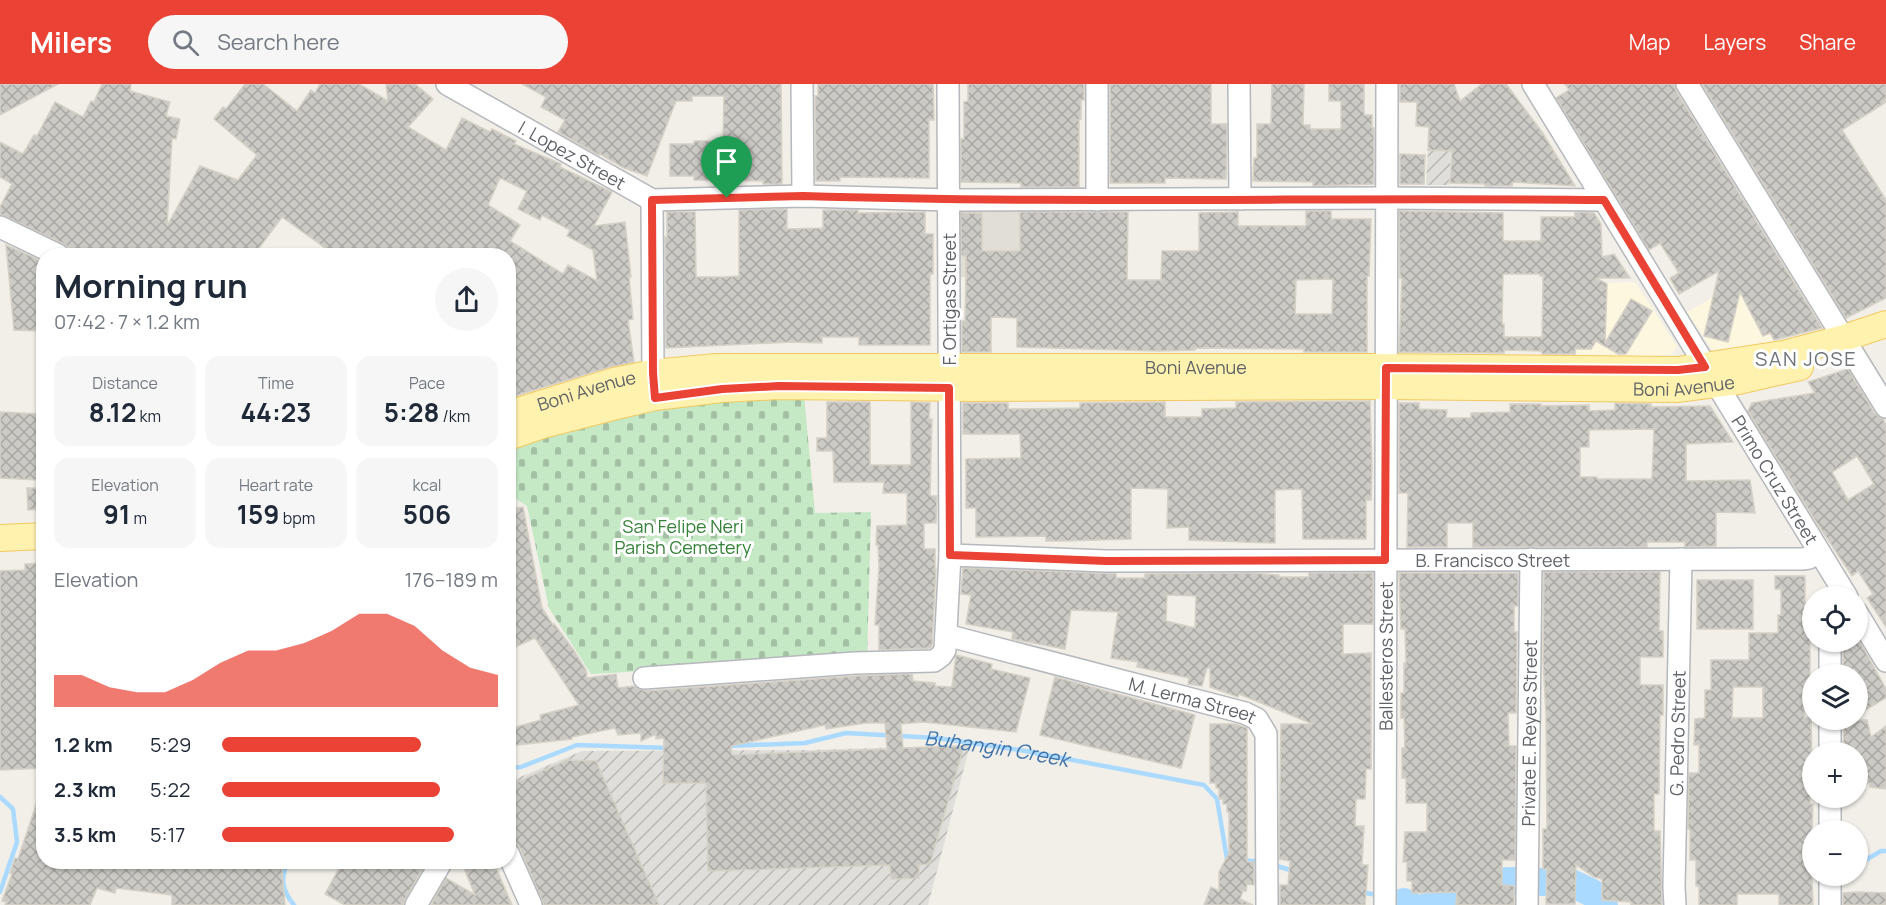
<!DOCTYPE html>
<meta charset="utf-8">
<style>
:root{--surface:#fff;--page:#f6f6f7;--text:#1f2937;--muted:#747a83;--accent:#ea4335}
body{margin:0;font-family:Manrope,sans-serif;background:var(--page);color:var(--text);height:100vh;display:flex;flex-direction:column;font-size:22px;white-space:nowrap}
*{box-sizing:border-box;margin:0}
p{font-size:20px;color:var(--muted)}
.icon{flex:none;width:33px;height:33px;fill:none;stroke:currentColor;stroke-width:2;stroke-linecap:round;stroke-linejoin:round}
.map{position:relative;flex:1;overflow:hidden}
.side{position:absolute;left:36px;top:164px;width:480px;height:621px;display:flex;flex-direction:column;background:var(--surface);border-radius:24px;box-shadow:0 2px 4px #0004}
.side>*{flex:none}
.fabs{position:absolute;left:1802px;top:502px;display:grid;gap:12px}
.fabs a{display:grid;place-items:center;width:66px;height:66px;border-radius:50%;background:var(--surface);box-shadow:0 2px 4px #0004;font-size:30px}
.pin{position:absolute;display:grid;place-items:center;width:51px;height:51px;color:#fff;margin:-62px -26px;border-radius:50% 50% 50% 0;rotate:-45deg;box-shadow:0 0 6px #0007}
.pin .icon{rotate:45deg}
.round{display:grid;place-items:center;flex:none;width:63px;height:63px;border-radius:32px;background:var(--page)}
.overview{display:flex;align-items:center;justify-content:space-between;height:102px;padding:0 18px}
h1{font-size:33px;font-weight:700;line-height:45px}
.figures{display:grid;grid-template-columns:repeat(3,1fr);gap:9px;height:102px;padding:6px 18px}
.figures div{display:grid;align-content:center;border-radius:15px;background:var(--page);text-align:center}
.figures b{font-size:26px;font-weight:700}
.figures small{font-size:16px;font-weight:400}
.figures p{font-size:16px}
.chart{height:168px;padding:12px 18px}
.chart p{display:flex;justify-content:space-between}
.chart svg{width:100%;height:108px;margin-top:6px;fill:var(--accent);opacity:.7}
ul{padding:0 18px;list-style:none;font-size:20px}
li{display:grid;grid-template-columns:96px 72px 1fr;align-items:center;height:45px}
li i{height:15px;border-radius:8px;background:var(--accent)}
header{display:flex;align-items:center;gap:36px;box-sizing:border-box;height:84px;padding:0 30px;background:var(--accent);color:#fff}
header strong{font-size:28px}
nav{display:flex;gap:33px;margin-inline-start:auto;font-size:21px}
.search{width:420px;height:54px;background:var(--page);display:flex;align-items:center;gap:15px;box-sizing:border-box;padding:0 21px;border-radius:33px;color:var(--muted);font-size:22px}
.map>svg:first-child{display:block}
</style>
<header>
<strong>Milers</strong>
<div class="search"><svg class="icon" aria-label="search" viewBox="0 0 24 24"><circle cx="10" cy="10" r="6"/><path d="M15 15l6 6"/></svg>Search here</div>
<nav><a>Map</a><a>Layers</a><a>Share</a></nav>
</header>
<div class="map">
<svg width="1886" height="821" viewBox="0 0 1886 821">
<defs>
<pattern id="industrial-furrows" width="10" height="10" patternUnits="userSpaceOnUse" patternTransform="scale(1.5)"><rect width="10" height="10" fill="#e0deda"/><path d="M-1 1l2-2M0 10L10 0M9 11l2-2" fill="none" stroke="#b9b8b5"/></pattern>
<pattern id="cemetery-stones" width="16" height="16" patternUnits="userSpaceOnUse" patternTransform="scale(1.5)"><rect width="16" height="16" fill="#c5e8c5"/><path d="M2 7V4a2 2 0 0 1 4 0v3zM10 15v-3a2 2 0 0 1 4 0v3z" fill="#a3c0a4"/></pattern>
<pattern id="building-cross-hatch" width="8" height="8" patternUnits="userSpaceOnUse" patternTransform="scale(1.5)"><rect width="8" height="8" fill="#cccac5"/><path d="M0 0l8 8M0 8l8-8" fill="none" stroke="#a9a8a4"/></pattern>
</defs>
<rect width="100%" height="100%" fill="#f1efe8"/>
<g fill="#fef7e0">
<path d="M1744,196l26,40 4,26 -59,8 -28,-42z"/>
<path d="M1635,198l42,64 -5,9 -96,5 3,-76z"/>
</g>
<g fill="url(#industrial-furrows)">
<path d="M1429,45h23l-3,56h-23z"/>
<path d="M970,661l-42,160h-384l-35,-79 -1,-44 74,-31 229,-1z"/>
</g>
<path fill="#e1ded6" d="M960,121h96l-1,72h-96z"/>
<path fill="url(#cemetery-stones)" d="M804,311l11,118 56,-1 -4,147 -276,15 -42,-66 -22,-102 -12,-8 -6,-26 -1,-23 79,-27 74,-18z"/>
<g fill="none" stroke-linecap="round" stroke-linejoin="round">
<g stroke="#aadaff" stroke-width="4.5">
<path id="s1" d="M726,662l79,-3 41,-10 91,5 83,12 184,35 13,14 10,60h2"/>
<path d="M508,684l13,-1 56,-22 93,3"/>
<path d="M0,713l13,12 4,33 -17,50"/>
<path d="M1243,776l19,2"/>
<path d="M287,777c-6,19 -6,28 7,44"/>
<path d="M1273,781l21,6"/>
<path d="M1857,781l24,-14h5"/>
<path d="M1360,808l18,3"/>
<path d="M1392,815l12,3"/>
</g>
<g stroke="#aadaff" stroke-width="28">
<path d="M1404,818l6,3"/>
<path d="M1429,821l18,-6 32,-17 35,-1 57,2 21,10 12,12"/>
</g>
</g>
<g fill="url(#building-cross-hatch)" stroke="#d6d1c6" stroke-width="1.5" fill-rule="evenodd">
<path d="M0,0h58l-58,31z"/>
<path d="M102,0h29l-1,7 40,11 -4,14 14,3 -4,20 -4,-1 -5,88 33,-60 38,14 19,-25 -43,-36 9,-12 3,2 19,-25h18l34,27 14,-21 4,3 5,-9h39l29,17 -2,-17h29l18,15 -25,28 38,23 16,-32 28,14 2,-3 24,12 -2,3 47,20 -1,3 52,25 -18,34 31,-4 6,55h-2l4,42 -5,1 6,42 -24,5 -102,31v-143h-189l6,-7 -43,-31 -28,38h-183l-2,-7 -5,-4 -64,-30v-7l12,-23 -12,-7v-35l23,12 11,-19 3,1 18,-34 28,15 8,-16 3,1zM500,94l27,13 -9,18 22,11 2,-5 28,15 -3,6 26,14 4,31 -29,-16 -5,9 -53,-33 10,-16 -32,-20z"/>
<path d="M522,0h259l1,100h-19v-3l-69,-1v-4h-24v-32h24v-3h29l1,-45h-32v5h-16l-29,75 -23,-8 -24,-14 -1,1 -41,-23 7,-12 -24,-13 5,-10z"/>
<path d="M818,0h115l1,36h-5v58l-89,-1v4h-24l-1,-85h3z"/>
<path d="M968,0h116v16h-3v19h-2v68h-58v-4l-60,-1v-43h3v-37l4,-1z"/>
<path d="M1110,0h101v40h16l-1,55 -61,-1v5h-55z"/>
<path d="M1272,0h32l-1,41h7v4h31v-28h-12v-17h35v31h8v13h2v56l-61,2v-4l-60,-1 1,-23h3v-34h14z"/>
<path d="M1400,0h54l6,17 22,-17h24l36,48 33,54 -62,-4 -1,4h-27v-2l-35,-1 2,-32 -24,-1 1,-23 -13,-1 1,-24h-17z"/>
<path d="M1565,0h109l2,7 146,237 -48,12 -4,-7 -7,3 -23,-44 -12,50 -24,-6 15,-65 -40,23 -9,-16 9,-5 -19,-30 -11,7 -93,-152 13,-8z"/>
<path d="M1702,0h184v18l-44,28 44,70v98l-40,20z"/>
<path d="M1400,70l25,1 -1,29h-24z"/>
<path d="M787,125v20l36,-1v-18h35v3l67,-1v22h8v40h-3v71h-71v-8h-37v6l-30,-1 -126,6 -1,-111h2v-25h28l1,65h27l16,-1v-66z"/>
<path d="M1306,127h25v8h40l-2,57h-2v76h-63v-3l-109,-1v2l-37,1 -141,-4v-29l-26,-1v35h-29v-31h3l1,-45v-20l-5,-1v-42h21v38h38v-39h108l-1,68h34l1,-29h37v-38l39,-1v14h68zM1333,195l-1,35h-37l1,-34z"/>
<path d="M1399,127l104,2v28h38v-24h34v-5l19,1 7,11 1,33 12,-3 16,24h-34l11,6 -2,59 26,-44 21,12 -26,43h-8l-22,-13 -5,8h-16v5h-33v-3l-38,-1v3l-105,-1 3,-74h-2zM1503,190h37v2h3l-1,61h-38v-13h-2z"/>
<path d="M6,161l38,17v16l-6,-3 3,42h-2v14l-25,-1z"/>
<path d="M1848,285l27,45 8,5 3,6v202l-19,-29 6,-4 -15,-23 -6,5 -37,-56 -67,-109 4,-8 63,-10 -7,-11zM1857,372l17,28 -26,16 -16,-28z"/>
<path d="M1370,317l2,66 -1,33h-5v39h-63l-1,-50 -27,1v53l-86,-3v-13l-22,1 1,-39 -37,-1v51l-67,2h-18v-5l-70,1v-29h-10v-49l55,-1 -1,-24h-57v-31h45v6l72,-1v-5l85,-1v15h37v-8l34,-1v-6z"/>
<path d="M827,318h43v63h41v-63l19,1 -1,16h3l-2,77h7l-1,27h-12v26h11v20h1l-4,77 -2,2 -51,2v-25h-4l4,-58 -1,-22h-2l1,-19 30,-1v-32h-24l1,-11h-50l-1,-31h-16v-13h10z"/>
<path d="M1399,319h20v6l28,1 -1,8h25v-5l39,-1v-8h31v2l48,-1v6l26,-1v-7l36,1v3l59,-1 23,36 -47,2v37l64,-1 5,33 -39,-1v34l-31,1v-5h-38v5h-174v-24h-26v24h-40l1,-54h-9zM1654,345l-2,50h-55v-2h-17v-30h9v-17z"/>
<path d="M0,328l41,2 -4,66 -37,-2z"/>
<path d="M27,404h17v21l-16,1z"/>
<path d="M523,423l19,101 11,17 1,-1 19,25 13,21 1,8 29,-4 2,14 16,-2 11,5 211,-15 56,-2 1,7 22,2v3l17,1 4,-32 36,9 -1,5 39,9 -14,54 -93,-10 -22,2 2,24 61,-2 -34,118 -11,1v13l-28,1 -1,-14 -182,6 -2,-88h-43l1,-45 -8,1v-5l-15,7v-8l-23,2 -3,-7 -43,9v2l-64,7v-17l33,-9 -1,-5 39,-10 -44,-67 -22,10 -5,-21v-33l5,-1 -5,-26v-57zM866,639h19l2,26 -155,6 -1,-9 94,-21 1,4z"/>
<path d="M44,479v205l-44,2v-199l25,-1v-6z"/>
<path d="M963,484l153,6v4h29v-4l105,-1 29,2v2h30v-4h64v51h-30v30l28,-1v116h-5l-1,30h-9l-1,27h9l-2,39h6l-3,40h-85v-20h8l2,-24 -11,-2 2,-135h32l-74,-30 -1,3 -28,-10v-19h-3l-5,18 -14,-2 1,-6 -52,-11 1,-5 -27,-4 7,-46 -47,-2 -6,39 -53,-10 1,-7 -47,-8 5,-29 -10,-1zM1167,511l29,1 -1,32 -29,-7z"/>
<path d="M1544,488h116l-1,59h4v26h-23v28h23v30h-3l-1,79h-5v37h6l2,74h-31v-3l-29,-2v-21l-8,-2 -18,-12 -1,39h-29l1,-35h-4v-40h4l-1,-115 -3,-54z"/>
<path d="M1399,489h119v33h-4v26h3l-1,81h-8l1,33h7l-1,114h-13v25l12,1v19h-58l1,-13 -45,1v-12h-5v-19h-4l2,-30h22v-29h-21v-25h-4v-30h3l-1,-30h-3v-25h3v-30h2l-1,-34h-4z"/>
<path d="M1775,492h30v39h5v71h-6v32h7l1,46h-2v40h3l-2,51 2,50h-34v-11h-42v11h-38v-19h-3v-26h-6v-31h-2l1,-56h10v-28h-5l1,-26 10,-1v-28h6v-30h38v-27h29v-18h3v-26h-6zM1733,603h30v31h-31z"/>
<rect x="1697" y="496" width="56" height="49"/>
<path d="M1843,558h17l26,47v9l-29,17v-40h-14z"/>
<path d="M1055,593l140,38 -14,53 -141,-33z"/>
<path d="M1844,636h23l4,17 15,-11v63l-16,-2v-4l-13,-2v-28h-14z"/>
<path d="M1210,640h26l11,4v134h7v23l-7,-1 -1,7h-3l-3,8 13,6h-49l7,-18 8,4v-19l10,-19v-41h-2v-8h-4v-5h-4v-11h-3v-5h-6z"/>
<path d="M567,676l29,1 63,144h-115l-24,-57 -7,-6 -5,-11v-45z"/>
<path d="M41,706l3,1v70h237l4,44h-113v-10l-56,-7 -1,5 -18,-5 -7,17h-85l1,-3 -4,-1 10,-27 -2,-1 5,-15 3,1z"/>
<path d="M343,777h84l-22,38 -2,6h-58l-20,-11z"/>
<path d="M461,777h32l19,44h-81l15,-27 29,17z"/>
<path d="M1857,808l29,1v12h-43v-12z"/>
</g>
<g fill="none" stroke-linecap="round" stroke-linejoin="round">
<defs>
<g id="minor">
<path id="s2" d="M447,0l205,116 151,-4 146,4 439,-2 216,2"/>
<path d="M802,0l1,112"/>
<path d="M1097,0v116"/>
<path d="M1239,0l1,115"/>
<path id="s3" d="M1533,0l314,513"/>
<path d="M1687,0l199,323"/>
<path d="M652,116l1,173 1,16"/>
<path d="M0,143l58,28"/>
<path id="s4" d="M950,471l156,6 696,-2 7,-1 10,-6"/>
<path d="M1857,529l29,48"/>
<path id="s5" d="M946,551l299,78 12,6 9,15 1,171"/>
<path d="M1830,591v-33"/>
<path d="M644,594l211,-15 79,-2 7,-5 4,-6 5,-95 -2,-471"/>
<path d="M1830,669v-33"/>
<path d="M1830,747v-33"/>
<path d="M508,769l23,52"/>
<path d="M1830,792v29"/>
<path d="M416,821l26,-44"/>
<path id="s6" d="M1385,821l2,-821"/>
<path id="s7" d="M1527,821l4,-346"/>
<path id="s8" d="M1675,821l-1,-18 7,-328"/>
</g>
<g id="major">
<path id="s9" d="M508,330l106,-33 39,-8 63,-6h658l304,3 105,-16 61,-16 42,-14"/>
<path id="s10" d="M508,353l35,-12 74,-19 38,-9 67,-8 57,-3 193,2 414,-2 291,3 61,-8 62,-14"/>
<path d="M0,454l44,-2"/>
</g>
</defs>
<use href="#minor" stroke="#b5b8bc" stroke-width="24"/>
<use href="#major" stroke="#f2c960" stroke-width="28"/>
<use href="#minor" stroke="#fff" stroke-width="21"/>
<use href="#major" stroke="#fff2af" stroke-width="26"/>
</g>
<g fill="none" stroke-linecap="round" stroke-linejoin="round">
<defs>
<path id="route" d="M803,112c267,8 534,1 801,4l101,167 -27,3 -292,-2 -1,192 -279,1 -156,-6 -1,-167 -170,-2 -57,3 -67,9 -2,-25 -1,-173z"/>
</defs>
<use href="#route" stroke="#fff" stroke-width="12"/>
<use href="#route" stroke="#ea4335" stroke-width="8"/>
</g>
<g text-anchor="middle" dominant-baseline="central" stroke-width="6" stroke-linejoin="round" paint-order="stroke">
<g font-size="18" fill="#5f6368" stroke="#fff">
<text stroke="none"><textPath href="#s2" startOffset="144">I. Lopez Street</textPath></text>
<text transform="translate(949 215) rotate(-90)">F. Ortigas Street</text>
<text stroke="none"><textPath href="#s9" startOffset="694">Boni Avenue</textPath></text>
<text stroke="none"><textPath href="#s10" startOffset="1182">Boni Avenue</textPath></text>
<text stroke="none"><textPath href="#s9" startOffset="82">Boni Avenue</textPath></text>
<text stroke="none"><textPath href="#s3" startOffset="464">Primo Cruz Street</textPath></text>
<text stroke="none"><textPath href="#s4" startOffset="543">B. Francisco Street</textPath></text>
<text stroke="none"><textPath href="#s6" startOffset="249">Ballesteros Street</textPath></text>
<text stroke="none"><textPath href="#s5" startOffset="255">M. Lerma Street</textPath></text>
<text stroke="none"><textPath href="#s7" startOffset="172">Private E. Reyes Street</textPath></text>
<text stroke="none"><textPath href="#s8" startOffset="172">G. Pedro Street</textPath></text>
</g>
<g font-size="18" fill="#348238" stroke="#fff">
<text x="683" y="442">San Felipe Neri<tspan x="683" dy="21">Parish Cemetery</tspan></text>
</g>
<g font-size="20" letter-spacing="1.5" fill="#70757a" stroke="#fff">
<text x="1806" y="274">SAN JOSE</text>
</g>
<g font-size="20" font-style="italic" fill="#4174aa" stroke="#fff">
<text stroke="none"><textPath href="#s1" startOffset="273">Buhangin Creek</textPath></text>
</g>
</g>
</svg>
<div class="fabs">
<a><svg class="icon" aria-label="locate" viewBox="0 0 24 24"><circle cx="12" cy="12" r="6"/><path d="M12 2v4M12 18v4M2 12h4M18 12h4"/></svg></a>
<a><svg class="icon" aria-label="layers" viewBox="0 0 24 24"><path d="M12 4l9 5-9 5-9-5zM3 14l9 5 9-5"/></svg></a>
<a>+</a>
<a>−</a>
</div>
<div class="pin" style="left:727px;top:114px;background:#1e9e55"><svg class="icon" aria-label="arrive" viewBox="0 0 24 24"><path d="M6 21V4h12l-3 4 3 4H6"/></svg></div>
<section class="side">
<div class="overview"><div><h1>Morning run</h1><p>07:42 · 7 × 1.2 km</p></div><a class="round"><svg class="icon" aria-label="share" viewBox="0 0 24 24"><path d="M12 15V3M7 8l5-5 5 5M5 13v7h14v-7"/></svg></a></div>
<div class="figures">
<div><p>Distance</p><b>8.12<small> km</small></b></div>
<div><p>Time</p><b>44:23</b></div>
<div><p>Pace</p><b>5:28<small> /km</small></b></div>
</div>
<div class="figures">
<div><p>Elevation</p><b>91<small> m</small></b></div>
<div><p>Heart rate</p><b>159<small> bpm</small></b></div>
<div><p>kcal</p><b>506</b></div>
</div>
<div class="chart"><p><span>Elevation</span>176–189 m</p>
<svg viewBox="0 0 160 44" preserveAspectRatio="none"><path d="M0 44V31L10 31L20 36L30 38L40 38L50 33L60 26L70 21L80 21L90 18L100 13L110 6L120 6L130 11L140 21L150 28L160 31V44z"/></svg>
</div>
<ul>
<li><b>1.2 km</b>5:29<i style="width:72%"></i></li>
<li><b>2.3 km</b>5:22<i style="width:79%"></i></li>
<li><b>3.5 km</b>5:17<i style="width:84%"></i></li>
</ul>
</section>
</div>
